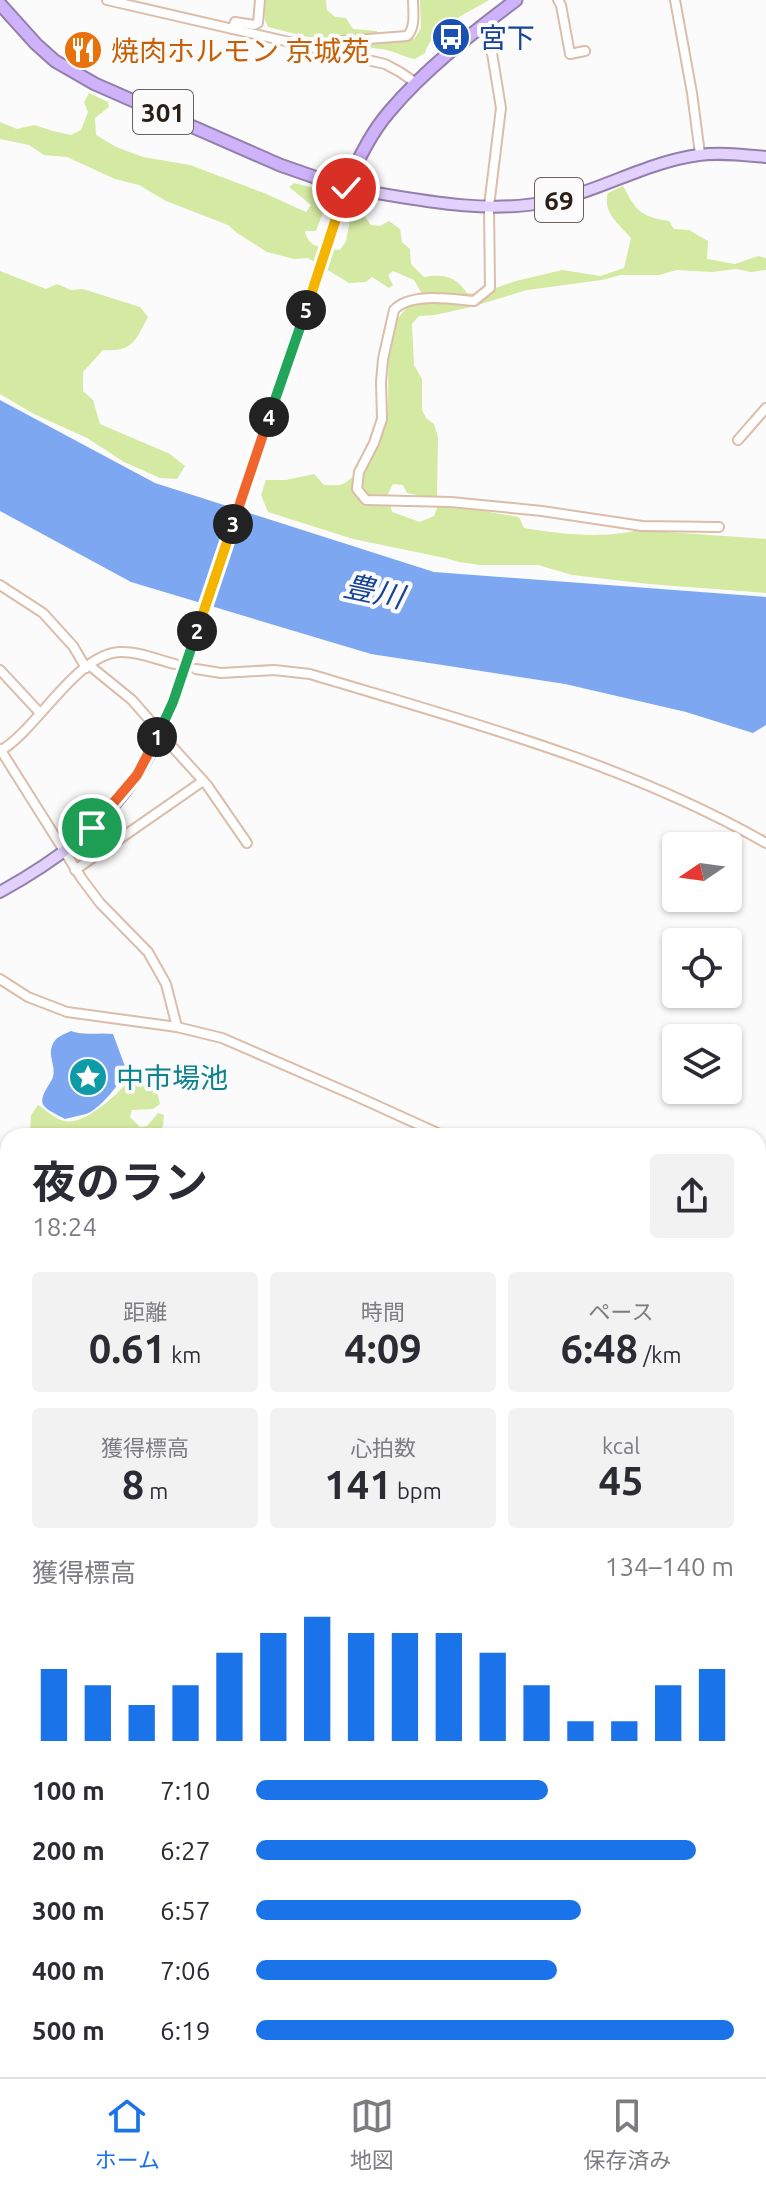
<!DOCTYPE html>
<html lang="ja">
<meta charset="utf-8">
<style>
:root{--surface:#fff;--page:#f2f2f3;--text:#2b2b33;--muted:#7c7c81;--line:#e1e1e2;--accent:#1a73e8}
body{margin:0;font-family:Ubuntu,"Noto Sans JP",sans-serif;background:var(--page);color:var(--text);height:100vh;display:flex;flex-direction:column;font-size:30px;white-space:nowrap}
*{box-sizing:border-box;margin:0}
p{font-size:26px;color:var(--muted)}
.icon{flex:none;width:44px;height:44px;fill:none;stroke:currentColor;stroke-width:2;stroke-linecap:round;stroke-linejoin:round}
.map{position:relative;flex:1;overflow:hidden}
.drawer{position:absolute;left:0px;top:1128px;width:766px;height:950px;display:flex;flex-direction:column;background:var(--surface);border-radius:24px 24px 0 0;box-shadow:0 2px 6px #0004}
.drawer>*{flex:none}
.needle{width:52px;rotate:257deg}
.tools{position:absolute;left:662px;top:832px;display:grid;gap:16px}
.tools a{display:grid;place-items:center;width:80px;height:80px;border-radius:8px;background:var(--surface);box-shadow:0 2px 6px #0004;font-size:40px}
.pin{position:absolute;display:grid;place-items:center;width:68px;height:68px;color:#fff;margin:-34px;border:4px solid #fff;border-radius:50%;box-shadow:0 2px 8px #0007}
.km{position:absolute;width:40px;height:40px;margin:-20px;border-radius:50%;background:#222;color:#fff;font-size:22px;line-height:40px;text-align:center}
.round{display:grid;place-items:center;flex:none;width:84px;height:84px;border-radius:8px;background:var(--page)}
.summary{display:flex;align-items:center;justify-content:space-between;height:136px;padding:0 32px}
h1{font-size:44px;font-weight:700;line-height:60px}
.metrics{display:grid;grid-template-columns:repeat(3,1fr);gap:12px;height:136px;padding:8px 32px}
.metrics div{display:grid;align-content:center;border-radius:8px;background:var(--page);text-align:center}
.metrics b{font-size:40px;font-weight:700}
.metrics small{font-size:22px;font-weight:400}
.metrics p{font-size:22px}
.chart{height:224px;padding:16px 32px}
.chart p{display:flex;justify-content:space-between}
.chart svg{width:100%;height:144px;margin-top:8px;stroke:var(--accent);stroke-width:6}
ul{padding:0 32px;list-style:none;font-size:26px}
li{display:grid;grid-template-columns:128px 96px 1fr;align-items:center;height:60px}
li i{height:20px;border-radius:10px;background:var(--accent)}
.tab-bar{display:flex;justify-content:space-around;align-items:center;height:112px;border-top:2px solid var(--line);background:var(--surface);font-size:22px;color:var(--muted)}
.tab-bar a{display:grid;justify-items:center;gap:4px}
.tab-bar .on{color:var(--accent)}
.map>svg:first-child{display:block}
</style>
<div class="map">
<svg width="766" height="2077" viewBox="0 0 766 2077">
<rect width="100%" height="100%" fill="#fbfbfb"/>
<g fill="#d4e9a2">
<path d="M264,0h62l1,10 8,7 11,1 7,11 24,2v4l6,8 32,-5 6,-10 -1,-28h69c-21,13 -56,27 -64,53l-10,6c-9,-1 -16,-6 -25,-8 -17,-5 -28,0 -42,-13l-32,1 -48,-12 -3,-7z"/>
<path d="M89,93l19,9 1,5 -14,11 1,17 20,12 27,10 47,8 74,28 42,19 5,-7 -22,-18 5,-4 23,6 5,5 2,16 -8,21h-11c3,18 20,17 35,19l6,-9 4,-21 9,-11 12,16 9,1 9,-5 11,8 2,13 8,7 1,15 13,13c20,-3 31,-1 43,16l11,1 38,-13 46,-11 39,6 23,-8 7,-30c-12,-14 -29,-26 -23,-45l15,-7c14,26 17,30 46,35l5,8 15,1 19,11 -1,18 28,5 23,-8 8,2v12l-15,2 -15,-3 -24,3 -35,-2 -18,5h-38l-19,5 -75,10 -56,17 -36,8 -16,1 -7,8 2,41 8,14v31l4,8 8,6 4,13 -1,60h-10l-20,-4 -4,-8 -10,-1 -5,10 4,18 28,10 14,-6 4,-10 10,-1 71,12 5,11c34,6 81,11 114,2l128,9v54l-117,-9 -77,-9 -34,-10h-58l-21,-3 -14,-4 -92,-19 -85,-27 -7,-17 5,-15h20l28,-6 10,11c5,0 14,1 19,-1 4,-1 6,-5 10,-7 19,-17 31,-40 34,-65 3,-25 -1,-50 4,-75 6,-27 18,-26 30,-45l-7,-12 -21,-9 -5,4 5,10 -4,3 -17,-11 -6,5 -17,1 -41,-25 -14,1 -27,-7 -30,-19 -9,-8 -62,-24 -27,-16 -24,-6 -48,-22 -23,-2 -15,-10 -29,-6v-17l17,7 17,-4 19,6 18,4 10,-5 7,-18 -4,-10z"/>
<path d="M0,271l46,18 11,-5 14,6 12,-1 57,18 8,10c-13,24 -15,35 -45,33l-20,22v19l10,9 7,24 70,30 15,12 -8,13 -17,-1 -36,-16 -37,-24 -53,-24 -34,-20z"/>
<path d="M137,1073l21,22 2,9 -7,5 -21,1 -2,7 10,10 7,-1 11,-13 6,2 -1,11 -6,10h-127l1,-21 7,-10c8,5 18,15 27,16 18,4 47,-22 59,-35 5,-5 7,-9 13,-13z"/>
<path d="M758,1963l8,24v90h-10l-4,-7h6z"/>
<path d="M307,2070h92l-4,7h-78v-3z"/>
<path d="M558,2070h35l10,3 7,-3h21l-3,7h-74l5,-5z"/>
</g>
<g fill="#7da8f1">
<path d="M0,400l155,83 279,89 332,25v128l-13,8 -67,-21 -121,-28 -194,-30 -240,-72 -131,-71z"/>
<path d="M71,1031c13,5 28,1 42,3l13,35c-4,13 -27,41 -40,45 -7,2 -14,3 -21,5 -5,-3 -17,-8 -21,-13 -6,-9 6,-21 9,-29 3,-11 -5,-21 -1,-31 3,-9 10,-11 19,-15z"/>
</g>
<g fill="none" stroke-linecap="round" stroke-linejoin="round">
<g stroke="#7da8f1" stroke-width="2">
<path d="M758,1372l8,-2"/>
<path d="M0,1620l8,1"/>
</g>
<path stroke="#7da8f1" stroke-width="14" d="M758,1523l8,-2"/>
<defs>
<g id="minor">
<path d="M107,0l278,64 15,8 16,11"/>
<path d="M558,0l3,5 9,49 15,-3"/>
<path d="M675,0l17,93 8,61"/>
<path d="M481,26l9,15 11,67 -12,98 1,82 -16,13c-22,-2 -64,-9 -80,9l-11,49 -2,23 1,37 -8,24 -15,29 -2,17 9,11 85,2 91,9 100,15 77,1"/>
<path d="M232,29l3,-7 19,3 4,-2 2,-23"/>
<path d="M331,52l3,-7 8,-4 65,-5c9,-9 6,-24 6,-36"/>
<path d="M738,440l28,-32"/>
<path d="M0,585l43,28 30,33 13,22"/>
<path d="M89,665l43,35 21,24"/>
<path d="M196,669l25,4 53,-3 36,4c155,47 314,88 456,169"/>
<path d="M0,670l40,43"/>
<path d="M168,742l39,43 40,58"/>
<path d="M0,749l82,130 18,24 48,49 18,32 11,43"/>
<path d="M0,751c37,-21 76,-97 120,-99 18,-1 38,8 55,12"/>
<path d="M75,870l128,-89"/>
<path d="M0,979l28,18 39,15 110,15 45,11 136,59 86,39"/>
<path d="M758,1316l8,9"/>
<path d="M0,1343h8"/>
<path d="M758,1382l8,-2"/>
<path d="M0,1450h8"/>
<path d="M758,1590l8,3"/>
<path d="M0,1662l8,2"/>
<path d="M0,1734l8,-2"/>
<path d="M0,1762l8,14"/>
<path d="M758,1763l8,-5"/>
<path d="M0,1797l8,-5"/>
<path d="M0,1861l8,6"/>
<path d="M0,1908l8,-10"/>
<path d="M0,1946l8,6"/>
<path d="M758,1951l8,25"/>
<path d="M0,2011l8,-12"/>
<path d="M88,2070l11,7"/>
<path d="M280,2070l9,7"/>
<path d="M680,2070l2,7"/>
<path d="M0,2073l7,4"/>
<path d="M404,2074l7,3"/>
<path d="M67,2077l5,-7"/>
<path d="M164,2077l1,-7"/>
</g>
<path id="major" d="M0,892c54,-30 102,-64 137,-117 15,-22 25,-48 36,-73l173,-514c65,10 135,27 201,14 52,-10 99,-40 152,-47 21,-3 45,0 67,2"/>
<path id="highway" d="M0,4l36,40 19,17 40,23 185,81 66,23c11,-27 24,-54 43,-76 36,-43 82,-78 127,-112"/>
</defs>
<use href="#minor" stroke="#dbbdaa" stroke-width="12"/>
<use href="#major" stroke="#957fab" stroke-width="14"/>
<use href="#highway" stroke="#957fab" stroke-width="15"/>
<use href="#minor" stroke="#fff" stroke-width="8"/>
<use href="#major" stroke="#e2d1fc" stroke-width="10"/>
<use href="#highway" stroke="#ceb3fa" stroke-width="11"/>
<g stroke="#6d6560" stroke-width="2" stroke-dasharray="12 6" stroke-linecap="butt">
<path d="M0,1458l8,2"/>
<path d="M758,1937l8,24"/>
</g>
</g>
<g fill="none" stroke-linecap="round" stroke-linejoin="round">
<defs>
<path id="split-1" d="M92,828l45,-53 20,-38"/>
<path id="split-2" d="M157,737l16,-35 24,-71"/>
<path id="split-3" d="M197,631l36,-107"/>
<path id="split-4" d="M233,524l36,-107"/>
<path id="split-5" d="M269,417l37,-107"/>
<path id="split-6" d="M306,310l40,-122"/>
</defs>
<use href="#split-1" stroke="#fff" stroke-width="16"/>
<use href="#split-2" stroke="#fff" stroke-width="16"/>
<use href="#split-3" stroke="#fff" stroke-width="16"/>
<use href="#split-4" stroke="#fff" stroke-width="16"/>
<use href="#split-5" stroke="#fff" stroke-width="16"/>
<use href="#split-6" stroke="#fff" stroke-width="16"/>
<use href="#split-1" stroke="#f0652b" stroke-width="10"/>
<use href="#split-2" stroke="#22a559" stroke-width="10"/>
<use href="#split-3" stroke="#f5b400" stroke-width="10"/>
<use href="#split-4" stroke="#f0652b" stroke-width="10"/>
<use href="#split-5" stroke="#22a559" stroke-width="10"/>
<use href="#split-6" stroke="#f5b400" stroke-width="10"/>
</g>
<defs>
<symbol id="bus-disc" viewBox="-11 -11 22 22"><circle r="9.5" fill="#1a4fb4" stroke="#fbfbfb"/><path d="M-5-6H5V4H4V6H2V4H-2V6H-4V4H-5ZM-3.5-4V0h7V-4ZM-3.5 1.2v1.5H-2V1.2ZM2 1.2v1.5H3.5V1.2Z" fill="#fff"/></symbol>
<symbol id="restaurant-disc" viewBox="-11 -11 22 22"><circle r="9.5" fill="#e8710a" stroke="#fbfbfb"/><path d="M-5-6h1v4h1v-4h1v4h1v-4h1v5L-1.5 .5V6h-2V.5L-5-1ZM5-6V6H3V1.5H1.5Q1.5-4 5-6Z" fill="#fff"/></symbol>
<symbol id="sight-disc" viewBox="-11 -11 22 22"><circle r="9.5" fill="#0f9aa8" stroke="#fbfbfb"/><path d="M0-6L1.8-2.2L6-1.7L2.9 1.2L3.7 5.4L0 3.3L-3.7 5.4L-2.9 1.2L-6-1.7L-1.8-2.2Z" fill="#fff"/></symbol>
</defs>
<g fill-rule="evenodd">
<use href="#bus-disc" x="429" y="15" width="44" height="44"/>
<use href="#restaurant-disc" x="61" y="28" width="44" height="44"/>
<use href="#sight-disc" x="66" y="1055" width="44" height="44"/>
</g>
<g text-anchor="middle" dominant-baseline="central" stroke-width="8" stroke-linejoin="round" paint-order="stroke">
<g fill="#fbfbfb" stroke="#69605b" stroke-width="2">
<rect x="133" y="90" width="60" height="44" rx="6"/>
<rect x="535" y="178" width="48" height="44" rx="6"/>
</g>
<g font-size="26" font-weight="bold" fill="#2a1e17">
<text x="163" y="112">301</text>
<text x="559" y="200">69</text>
</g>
<g font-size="28" fill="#164399" stroke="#fbfbfb" text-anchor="start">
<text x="479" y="37">宮下</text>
</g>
<g font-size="28" fill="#c56008" stroke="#fbfbfb" text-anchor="start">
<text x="111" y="50">焼肉ホルモン 京城苑</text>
</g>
<g font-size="28" fill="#0d838f" stroke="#fbfbfb" text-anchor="start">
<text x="116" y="1077">中市場池</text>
</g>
<g font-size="30" font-style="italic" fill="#144397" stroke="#fbfbfb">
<text transform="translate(374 591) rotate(12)">豊川</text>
</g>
</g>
</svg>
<div class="tools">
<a><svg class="needle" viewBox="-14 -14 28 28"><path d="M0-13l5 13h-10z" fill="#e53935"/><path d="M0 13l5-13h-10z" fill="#7c7c81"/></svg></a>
<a><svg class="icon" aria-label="locate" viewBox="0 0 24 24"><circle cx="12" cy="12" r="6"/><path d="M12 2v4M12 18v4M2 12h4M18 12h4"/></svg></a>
<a><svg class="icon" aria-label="layers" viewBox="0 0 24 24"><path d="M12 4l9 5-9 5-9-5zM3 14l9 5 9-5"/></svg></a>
</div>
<div class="pin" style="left:92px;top:828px;background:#1e9e55"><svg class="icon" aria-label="arrive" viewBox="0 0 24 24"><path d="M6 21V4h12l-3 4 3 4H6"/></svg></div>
<div class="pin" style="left:346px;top:188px;background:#d93025"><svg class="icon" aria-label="check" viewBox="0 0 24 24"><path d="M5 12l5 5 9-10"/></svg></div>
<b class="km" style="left:157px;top:737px">1</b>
<b class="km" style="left:197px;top:631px">2</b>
<b class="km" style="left:233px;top:524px">3</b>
<b class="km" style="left:269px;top:417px">4</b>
<b class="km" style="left:306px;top:310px">5</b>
<section class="drawer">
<div class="summary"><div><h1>夜のラン</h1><p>18:24</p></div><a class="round"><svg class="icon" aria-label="share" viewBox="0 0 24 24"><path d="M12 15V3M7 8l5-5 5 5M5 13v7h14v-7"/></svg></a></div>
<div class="metrics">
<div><p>距離</p><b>0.61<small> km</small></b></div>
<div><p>時間</p><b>4:09</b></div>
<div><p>ペース</p><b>6:48<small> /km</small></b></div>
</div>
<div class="metrics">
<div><p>獲得標高</p><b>8<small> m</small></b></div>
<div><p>心拍数</p><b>141<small> bpm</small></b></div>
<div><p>kcal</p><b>45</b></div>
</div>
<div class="chart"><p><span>獲得標高</span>134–140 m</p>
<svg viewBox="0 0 160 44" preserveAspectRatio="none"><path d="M5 44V22M15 44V27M25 44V33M35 44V27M45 44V17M55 44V11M65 44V6M75 44V11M85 44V11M95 44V11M105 44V17M115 44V27M125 44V38M135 44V38M145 44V27M155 44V22"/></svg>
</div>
<ul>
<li><b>100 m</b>7:10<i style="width:61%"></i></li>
<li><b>200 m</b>6:27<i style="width:92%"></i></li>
<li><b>300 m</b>6:57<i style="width:68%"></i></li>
<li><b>400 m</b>7:06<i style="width:63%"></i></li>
<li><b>500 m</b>6:19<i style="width:100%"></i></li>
</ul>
</section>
</div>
<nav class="tab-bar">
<a class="on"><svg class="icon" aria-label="home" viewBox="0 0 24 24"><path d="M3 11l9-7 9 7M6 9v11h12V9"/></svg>ホーム</a>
<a><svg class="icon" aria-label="map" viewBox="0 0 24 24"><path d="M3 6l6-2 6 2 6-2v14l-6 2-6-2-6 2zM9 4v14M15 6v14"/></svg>地図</a>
<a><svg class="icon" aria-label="saved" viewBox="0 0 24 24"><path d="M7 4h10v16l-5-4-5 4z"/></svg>保存済み</a>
</nav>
